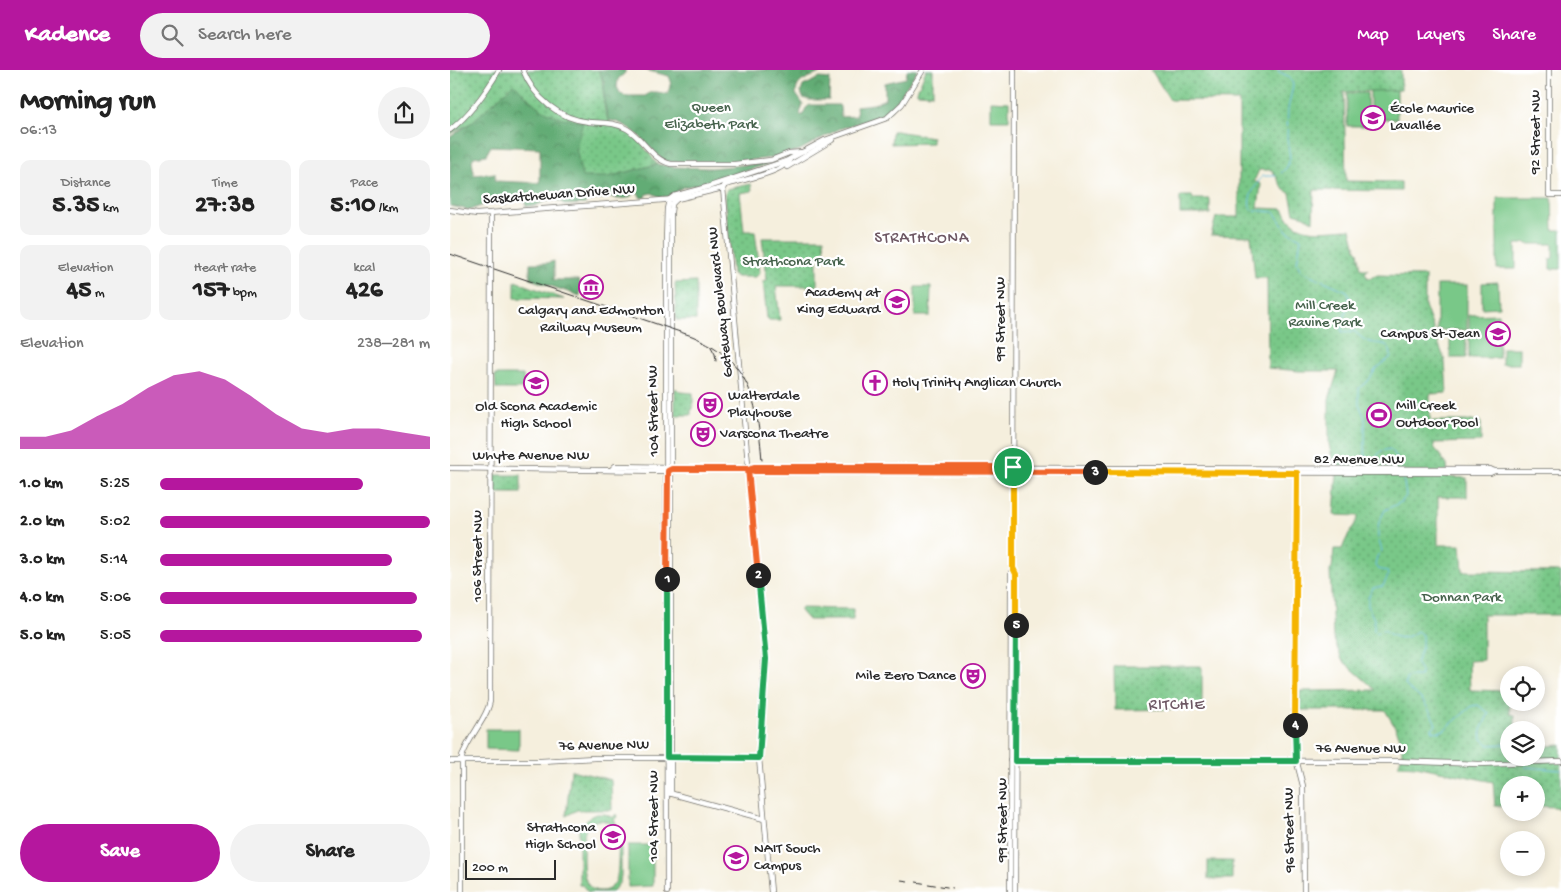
<!DOCTYPE html>
<meta charset="utf-8">
<style>
:root{--surface:#fff;--page:#f2f2f2;--text:#222;--muted:#767676;--accent:#b5179e}
body{margin:0;font-family:"Gochi Hand",sans-serif;background:var(--page);color:var(--text);height:100vh;display:flex;flex-direction:column;font-size:19px;white-space:nowrap}
*{box-sizing:border-box;margin:0}
p{font-size:16px;color:var(--muted)}
.icon{flex:none;width:28px;height:28px;fill:none;stroke:currentColor;stroke-width:2;stroke-linecap:round;stroke-linejoin:round}
.map{position:relative;flex:1;overflow:hidden}
.side{display:flex;flex-direction:column;background:var(--surface);width:450px}
.side>*{flex:none}
.fabs{position:absolute;left:1050px;top:596px;display:grid;gap:10px}
.fabs a{display:grid;place-items:center;width:45px;height:45px;border-radius:50%;background:var(--surface);box-shadow:0 2px 12px #0003;font-size:25px}
.scale{position:absolute;left:15px;bottom:12px;width:91px;box-sizing:border-box;padding-left:5px;border:2px solid #2b2b2b;border-top:0;font-size:14px;line-height:18px;white-space:nowrap;color:#2b2b2b;-webkit-text-stroke:4px #fff;paint-order:stroke}
.pin{position:absolute;display:grid;place-items:center;width:42px;height:42px;color:#fff;margin:-21px;border:2px solid #fff;border-radius:50%;box-shadow:0 1px 5px #0007}
.km{position:absolute;width:25px;height:25px;margin:-12px;border-radius:50%;background:#222;color:#fff;font-size:14px;line-height:25px;text-align:center}
.round{display:grid;place-items:center;flex:none;width:52px;height:52px;border-radius:26px;background:var(--page)}
.summary{display:flex;align-items:center;justify-content:space-between;height:85px;padding:0 20px}
h1{font-size:28px;font-weight:700;line-height:38px}
.stats{display:grid;grid-template-columns:repeat(3,1fr);gap:8px;height:85px;padding:5px 20px}
.stats div{display:grid;align-content:center;border-radius:10px;background:var(--page);text-align:center}
.stats b{font-size:25px;font-weight:700}
.stats small{font-size:14px;font-weight:400}
.stats p{font-size:14px}
.chart{height:140px;padding:10px 20px}
.chart p{display:flex;justify-content:space-between}
.chart svg{width:100%;height:90px;margin-top:5px;fill:var(--accent);opacity:.7}
.button{display:flex;gap:10px;margin-top:auto;padding:10px 20px}
.button a{flex:1;height:58px;border-radius:30px;background:var(--accent);color:#fff;font-size:20px;font-weight:700;line-height:58px;text-align:center}
.button a+a{background:var(--page);color:var(--text)}
ul{padding:0 20px;list-style:none;font-size:16px}
li{display:grid;grid-template-columns:80px 60px 1fr;align-items:center;height:38px}
li i{height:12px;border-radius:6px;background:var(--accent)}
header{display:flex;align-items:center;gap:30px;box-sizing:border-box;height:70px;padding:0 25px;background:var(--accent);color:#fff}
header strong{font-size:24px}
nav{display:flex;gap:28px;margin-inline-start:auto;font-size:18px}
.search{width:350px;height:45px;background:var(--page);display:flex;align-items:center;gap:12px;box-sizing:border-box;padding:0 18px;border-radius:28px;color:var(--muted);font-size:19px}
main{display:flex;flex:1;min-height:0}
.map>svg:first-child{display:block}
</style>
<header>
<strong>Kadence</strong>
<div class="search"><svg class="icon" aria-label="search" viewBox="0 0 24 24"><circle cx="10" cy="10" r="6"/><path d="M15 15l6 6"/></svg>Search here</div>
<nav><a>Map</a><a>Layers</a><a>Share</a></nav>
</header>
<main>
<section class="side">
<div class="summary"><div><h1>Morning run</h1><p>06:13</p></div><a class="round"><svg class="icon" aria-label="share" viewBox="0 0 24 24"><path d="M12 15V3M7 8l5-5 5 5M5 13v7h14v-7"/></svg></a></div>
<div class="stats">
<div><p>Distance</p><b>5.35<small> km</small></b></div>
<div><p>Time</p><b>27:38</b></div>
<div><p>Pace</p><b>5:10<small> /km</small></b></div>
</div>
<div class="stats">
<div><p>Elevation</p><b>45<small> m</small></b></div>
<div><p>Heart rate</p><b>157<small> bpm</small></b></div>
<div><p>kcal</p><b>426</b></div>
</div>
<div class="chart"><p><span>Elevation</span>238–281 m</p>
<svg viewBox="0 0 160 44" preserveAspectRatio="none"><path d="M0 44V38L10 38L20 35L30 28L40 22L50 14L60 8L70 6L80 10L90 18L100 27L110 34L120 36L130 34L140 34L150 36L160 38V44z"/></svg>
</div>
<ul>
<li><b>1.0 km</b>5:25<i style="width:75%"></i></li>
<li><b>2.0 km</b>5:02<i style="width:100%"></i></li>
<li><b>3.0 km</b>5:14<i style="width:86%"></i></li>
<li><b>4.0 km</b>5:06<i style="width:95%"></i></li>
<li><b>5.0 km</b>5:05<i style="width:97%"></i></li>
</ul>
<div class="button"><a>Save</a><a>Share</a></div>
</section>
<div class="map">
<svg width="1111" height="822" viewBox="0 0 1111 822">
<defs>
<pattern id="forest-crowns" width="20" height="18" patternUnits="userSpaceOnUse" patternTransform="scale(1.25)"><rect width="20" height="18" fill="#62ac74"/><path d="M2 6a3 3 0 1 1 6 0M12 15a3 3 0 1 1 6 0" fill="none" stroke="#518c5f"/></pattern>
<pattern id="park-dots" width="8" height="8" patternUnits="userSpaceOnUse" patternTransform="scale(1.25)"><rect width="8" height="8" fill="#79c888"/><path d="M2 2h.1M6 6h.1" fill="none" stroke="#63a36f" stroke-width="1.8" stroke-linecap="round"/></pattern>
</defs>
<rect width="100%" height="100%" fill="#fff"/>
<filter id="ink" filterUnits="userSpaceOnUse"><feTurbulence type="fractalNoise" baseFrequency=".02" numOctaves="2"/><feDisplacementMap in="SourceGraphic" scale="10" xChannelSelector="R" yChannelSelector="G"/><feConvolveMatrix kernelMatrix="1 2 1 2 8 2 1 2 1" color-interpolation-filters="sRGB"/></filter>
<filter id="wash" filterUnits="userSpaceOnUse"><feTurbulence type="fractalNoise" baseFrequency=".0096" numOctaves="4" result="noise"/><feDisplacementMap in="SourceGraphic" scale="20" xChannelSelector="R" yChannelSelector="G"/><feGaussianBlur stdDeviation="1.12" result="paint"/><feColorMatrix in="noise" values="0 0 0 0 0 0 0 0 0 0 0 0 0 0 0 0 0 1.4 0 .05"/><feComposite in="paint" operator="in"/></filter>
<g filter="url(#wash)">
<rect width="100%" height="100%" fill="#f5efdd"/>
<g fill="#79c888" stroke="#527a5a" fill-rule="evenodd">
<rect x="920" y="3" width="27" height="46"/>
<path d="M897,23h20l1,33h-21z"/>
<path d="M541,31l18,1v18h-18z"/>
<path d="M1047,128h55l1,32h8v39h-11v-10l3,-1v-14h-26l-2,-2 -2,2h-7v25h-19z"/>
<path d="M1048,212l1,25 -17,1v-25z"/>
<rect x="987" y="215" width="30" height="45"/>
<path d="M465,217h16l-1,29h-15z"/>
<path d="M1049,244v44h-30v-43z"/>
<path d="M1016,263v25h-16v-24z"/>
<rect x="1052" y="278" width="17" height="16"/>
<path d="M45,305h28l1,14h-28z"/>
<path d="M36,659h33v21l-33,-1z"/>
<path d="M147,744h8l8,4 3,-4 1,3 -3,3 7,12v43l-1,7 -8,10h-24l-6,-7h-3v-61l5,-1 7,-7zM150,750c7,1 13,4 16,10 3,7 3,43 0,50 -2,6 -8,11 -15,11 -24,1 -17,-40 -17,-55 1,-10 7,-15 16,-16z"/>
<path d="M178,775h25v41l-25,1z"/>
</g>
<g fill="url(#forest-crowns)" stroke="#466c50" fill-rule="evenodd">
<path d="M148,0h27v3l-7,6 -1,8 3,6 5,3h20l6,-4h6l11,2 3,-13 -2,-5 -24,-6h179c-11,9 -28,7 -28,24l7,10 -3,10 2,2 4,-8 4,-3h29l1,2 1,10 16,-1 -1,-10 18,-2 11,-5v-16l21,-5 1,-8h11l-27,39 -13,8 -39,12 -39,21 -28,8 -51,5 -50,-1 -7,-1c-19,-16 -29,-37 -56,-41l-4,-19v-19z"/>
<path d="M370,8l10,1 -1,21h-20l-6,-2 -2,-6 2,-6z"/>
<path d="M64,14l69,38 25,55 49,-13 16,3 38,1 63,-6 -58,19 -32,6 -17,10h-7l-8,-4 -5,1 -1,3 -5,1 -3,-5h-3l-7,5 -10,1 -7,-2 -25,4 -1,3 -19,1 -9,-5 -13,2 -9,4h-9l-2,-7 -13,-1 -4,6 -18,-1 -19,7 -20,-4v-69l21,-14zM41,76l49,2v35l-45,-2v-8l-21,2 -2,-15 2,-3 12,-2z"/>
<path d="M104,191v19h24l2,3v13l-50,-17v-16h18z"/>
</g>
<g fill="url(#park-dots)" stroke="#527a5a">
<path d="M0,0h148c10,15 2,33 10,49 4,8 16,11 23,15 10,7 18,20 26,30l-49,13h-26l-6,-29 7,-26c-20,-3 -36,-7 -52,-21 -6,-5 -11,-12 -17,-17l-43,39 -21,11z"/>
<path d="M476,0h7v24l-16,-1v-2z"/>
<path d="M701,0h250v20l-57,2 2,89 55,1v9l-87,-1 -1,32 -8,-6 -11,-3 -4,-20 -6,-3 -12,-20h-13l-5,11 7,3 -3,24 25,1c3,4 5,10 9,13 15,14 40,7 59,7l5,20 2,2 3,18h7l-3,4 2,4 4,1 5,-3 49,1v30l20,55 2,32 -17,1v25l2,2h49v21l-47,1v4l13,18 1,12 19,1v19h-29v48h23l2,26 98,1v43h-78v45l-14,1 1,29 39,1 1,23 5,1v15h-6v28h27v-11l25,-2v65l-6,-3 -19,-1v-21h-27v21h-14l-2,-24 -77,-16 -18,-1c11,-21 -3,-37 -13,-55h-85v-19l76,-1 -34,-30 -9,-23 -3,-66 2,-3 2,-19h8c4,-12 12,-22 17,-33l-25,-1 3,-45 -4,-7 -4,-19v-45l9,-28h-39l-31,-3 -1,-90h-12l-4,-42 -40,-1 5,-18h23v-116l-69,-1z"/>
<path d="M442,61h4l36,6v6l-41,1z"/>
<path d="M301,114l1,7 -12,2 4,38h11l5,41 -4,5h-19l-5,-3 -7,-80 2,-5z"/>
<path d="M731,126h11l1,3h17v15h-30v-17z"/>
<path d="M312,168h62l1,17 -8,2v29h-41l4,34h-11l-2,-2 -4,-37 4,-1z"/>
<path d="M65,211l49,18 -49,-1z"/>
<path d="M246,212v38h-20l-1,-37z"/>
<path d="M226,318l4,4 13,1v16l-2,1v5h-16v-26z"/>
<rect x="44" y="405" width="27" height="18"/>
<path d="M350,538l53,1v11h-45l-8,-9z"/>
<path d="M665,596h86l1,2v41l-87,1 -1,-42z"/>
<path d="M121,700l40,10 1,30h-35l-11,6z"/>
<rect x="758" y="791" width="24" height="18"/>
</g>
<g fill="none" stroke-linecap="round" stroke-linejoin="round">
<g stroke="#68bce4" stroke-width="1">
<path d="M828,0l1,2 11,5 3,8 -5,24 -1,29 3,20 -3,9 -6,6"/>
<path d="M826,106h-14c-7,12 -16,21 -11,34l23,2 13,19 14,7 -4,25 4,8 46,20c8,11 -8,28 -5,41l12,-1c4,3 8,8 13,10 12,5 23,-2 24,16l-15,12 -7,11 -10,8v16l6,14v36l3,6 5,1 8,-10 9,-2 4,4 7,14"/>
<path d="M932,560h3c4,6 17,10 24,6 3,-1 5,-3 8,-5l5,4v12l-6,16c3,5 7,7 4,14h-11l-3,2 -1,6c5,6 11,8 16,14 5,5 13,19 15,26l-4,3 1,3 5,1 6,-2 28,-24 6,-1 11,8 -8,17 1,9 7,6 15,-1 5,6"/>
<path d="M928,562l-2,1 -2,-2v-12l-6,-12v-9l5,-10 10,-2 5,-10 -1,-5 -9,-2 -3,-3 2,-10 5,-5 -4,-13v-9l1,-7 6,-12 16,-8 5,-6 -3,-20"/>
<path d="M1075,697l36,3"/>
</g>
</g>
</g>
<g filter="url(#ink)">
<g fill="none" stroke-linecap="round" stroke-linejoin="round">
<defs>
<g id="secondary">
<path d="M73,0c11,28 36,49 66,52 13,1 26,0 38,7 17,10 24,30 44,35h64l36,-4 18,-7 15,-1"/>
<path d="M1099,0v125h12"/>
<path d="M0,60c21,-16 36,-38 49,-60"/>
<path d="M337,97l45,-27"/>
<path d="M273,118l42,463 -6,107 12,134"/>
<path d="M220,129l4,-3 33,-9 79,-26 39,-21 62,-22 15,-14 21,-34"/>
<path d="M0,140l27,4 200,-15 46,-11 2,-3c14,-4 60,-13 65,-26"/>
<path d="M0,398l218,3 4,-2h77l4,-2 737,2 4,2h67"/>
<path d="M162,399l3,-3 54,1"/>
<path d="M299,399l5,2 736,2 4,-2"/>
<path d="M847,402l-2,264 1,23 7,27 1,106"/>
<path d="M563,498l3,5 -1,319"/>
<path d="M560,690l384,1 85,3 82,-3"/>
<path d="M0,691h91l54,-3h164"/>
<path d="M219,723l95,26"/>
<path d="M221,724v-582l1,-8 5,-5"/>
<path d="M12,822v-135c6,-20 25,-38 28,-56l1,-488"/>
<path d="M217,822l-1,-650 1,-33 2,-9"/>
<path d="M560,822l1,-319 2,-5 1,-498"/>
</g>
</defs>
<use href="#secondary" stroke="#727069" stroke-width="6"/>
<use href="#secondary" stroke="#fff" stroke-width="4.5"/>
<g stroke="#2b2b2b" stroke-width="1">
<path d="M0,184l242,82c60,25 65,66 70,124"/>
<path d="M260,275l5,9 1,7"/>
</g>
<g stroke="#2b2b2b" stroke-width="1" stroke-dasharray="8 4" stroke-linecap="butt">
<path d="M451,810l7,1"/>
<path d="M466,812l37,6"/>
</g>
</g>
</g>
<g fill="none" stroke-linecap="round" stroke-linejoin="round" filter="url(#ink)">
<defs>
<path id="split-1" d="M217,509l1,-108 4,-2h76l6,-2h259"/>
<path id="split-2" d="M217,509v178l92,1 7,-99 -8,-84"/>
<path id="split-3" d="M308,505l-10,-106 6,2 341,1"/>
<path id="split-4" d="M645,402l202,1 -2,252"/>
<path id="split-5" d="M566,555l-1,136h281l-1,-36"/>
<path id="split-6" d="M563,397v101l3,6v51"/>
</defs>
<use href="#split-1" stroke="#fff" stroke-width="10"/>
<use href="#split-2" stroke="#fff" stroke-width="10"/>
<use href="#split-3" stroke="#fff" stroke-width="10"/>
<use href="#split-4" stroke="#fff" stroke-width="10"/>
<use href="#split-5" stroke="#fff" stroke-width="10"/>
<use href="#split-6" stroke="#fff" stroke-width="10"/>
<use href="#split-1" stroke="#f0652b" stroke-width="6"/>
<use href="#split-2" stroke="#22a559" stroke-width="6"/>
<use href="#split-3" stroke="#f0652b" stroke-width="6"/>
<use href="#split-4" stroke="#f5b400" stroke-width="6"/>
<use href="#split-5" stroke="#22a559" stroke-width="6"/>
<use href="#split-6" stroke="#f5b400" stroke-width="6"/>
</g>
<defs>
<symbol id="school-ring" viewBox="-11 -11 22 22"><circle r="9.5" fill="#fff" stroke="#b5179e" stroke-width="1.5"/><path d="M0-5L7-2L0 1L-7-2ZM-4 1L0 2.5L4 1V4Q0 6-4 4Z" fill="#b5179e"/></symbol>
<symbol id="museum-ring" viewBox="-11 -11 22 22"><circle r="9.5" fill="#fff" stroke="#b5179e" stroke-width="1.5"/><path d="M0-6L6-3V-2H-6V-3ZM-5-1h2V3h-2ZM-1-1h2V3h-2ZM3-1h2V3H3ZM-6 4H6V6H-6Z" fill="#b5179e"/></symbol>
<symbol id="university-ring" viewBox="-11 -11 22 22"><circle r="9.5" fill="#fff" stroke="#b5179e" stroke-width="1.5"/><path d="M0-5L7-2L0 1L-7-2ZM-4 1L0 2.5L4 1V4Q0 6-4 4Z" fill="#b5179e"/></symbol>
<symbol id="church-ring" viewBox="-11 -11 22 22"><circle r="9.5" fill="#fff" stroke="#b5179e" stroke-width="1.5"/><path d="M-1.2-6h2.4v3.5h3.3v2.4h-3.3V6h-2.4V-.1h-3.3v-2.4h3.3Z" fill="#b5179e"/></symbol>
<symbol id="theatre-ring" viewBox="-11 -11 22 22"><circle r="9.5" fill="#fff" stroke="#b5179e" stroke-width="1.5"/><path d="M-5-5.5Q0-4 5-5.5V0Q5 5 0 6Q-5 5-5 0ZM-3.3-2.5H-1v1.5H-3.3ZM1-2.5H3.3v1.5H1ZM-2.8 1Q0 5.5 2.8 1Z" fill="#b5179e"/></symbol>
<symbol id="stadium-ring" viewBox="-11 -11 22 22"><circle r="9.5" fill="#fff" stroke="#b5179e" stroke-width="1.5"/><path d="M0-5a6.5 5 0 1 0 0 10a6.5 5 0 1 0 0-10ZM-3.5-1.8h7v3.6h-7Z" fill="#b5179e"/></symbol>
</defs>
<g fill-rule="evenodd">
<use href="#school-ring" x="909" y="34" width="28" height="28"/>
<use href="#museum-ring" x="127" y="203" width="28" height="28"/>
<use href="#school-ring" x="433" y="218" width="28" height="28"/>
<use href="#university-ring" x="1034" y="250" width="28" height="28"/>
<use href="#school-ring" x="72" y="299" width="28" height="28"/>
<use href="#church-ring" x="411" y="299" width="28" height="28"/>
<use href="#theatre-ring" x="246" y="321" width="28" height="28"/>
<use href="#stadium-ring" x="915" y="331" width="28" height="28"/>
<use href="#theatre-ring" x="239" y="350" width="28" height="28"/>
<use href="#theatre-ring" x="509" y="592" width="28" height="28"/>
<use href="#school-ring" x="149" y="753" width="28" height="28"/>
<use href="#university-ring" x="272" y="774" width="28" height="28"/>
</g>
<g text-anchor="middle" dominant-baseline="central" stroke-width="4.5" stroke-linejoin="round" paint-order="stroke">
<g font-size="15" fill="#46624c" stroke="#fff">
<text x="261" y="38">Queen<tspan x="261" dy="17">Elizabeth Park</tspan></text>
<text x="343" y="192">Strathcona Park</text>
<text x="875" y="236">Mill Creek<tspan x="875" dy="17">Ravine Park</tspan></text>
<text x="1012" y="528">Donnan Park</text>
</g>
<g font-size="15" fill="#2b2b2b" stroke="#fff" text-anchor="start">
<text x="940" y="39">École Maurice<tspan x="940" dy="17">Lavallée</tspan></text>
<text x="430" y="223" text-anchor="end">Academy at<tspan x="430" dy="17">King Edward</tspan></text>
<text x="141" y="241" text-anchor="middle">Calgary and Edmonton<tspan x="141" dy="17">Railway Museum</tspan></text>
<text x="1030" y="264" text-anchor="end">Campus St-Jean</text>
<text x="442" y="313">Holy Trinity Anglican Church</text>
<text x="278" y="326">Walterdale<tspan x="278" dy="17">Playhouse</tspan></text>
<text x="946" y="336">Mill Creek<tspan x="946" dy="17">Outdoor Pool</tspan></text>
<text x="86" y="337" text-anchor="middle">Old Scona Academic<tspan x="86" dy="17">High School</tspan></text>
<text x="270" y="364">Varscona Theatre</text>
<text x="506" y="606" text-anchor="end">Mile Zero Dance</text>
<text x="146" y="758" text-anchor="end">Strathcona<tspan x="146" dy="17">High School</tspan></text>
<text x="304" y="779">NAIT Souch<tspan x="304" dy="17">Campus</tspan></text>
</g>
<g font-size="15" fill="#2b2b2b" stroke="#fff">
<text transform="translate(1086 62) rotate(-90)">92 Street NW</text>
<text transform="translate(109 125) rotate(-4)">Saskatchewan Drive NW</text>
<text transform="translate(271 232) rotate(-96)">Gateway Boulevard NW</text>
<text transform="translate(551 249) rotate(-90)">99 Street NW</text>
<text transform="translate(204 341) rotate(-91)">104 Street NW</text>
<text x="81" y="386">Whyte Avenue NW</text>
<text x="909" y="390">82 Avenue NW</text>
<text transform="translate(28 486) rotate(-90)">106 Street NW</text>
<text transform="translate(154 676) rotate(-1)">76 Avenue NW</text>
<text x="911" y="679">76 Avenue NW</text>
<text transform="translate(204 746) rotate(-90)">104 Street NW</text>
<text transform="translate(553 750) rotate(-90)">99 Street NW</text>
<text transform="translate(840 760) rotate(-91)">96 Street NW</text>
</g>
<g font-size="16" letter-spacing="1" fill="#6e5864" stroke="#fff">
<text x="472" y="169">STRATHCONA</text>
<text x="727" y="636">RITCHIE</text>
</g>
</g>
</svg>
<div class="fabs">
<a><svg class="icon" aria-label="locate" viewBox="0 0 24 24"><circle cx="12" cy="12" r="6"/><path d="M12 2v4M12 18v4M2 12h4M18 12h4"/></svg></a>
<a><svg class="icon" aria-label="layers" viewBox="0 0 24 24"><path d="M12 4l9 5-9 5-9-5zM3 14l9 5 9-5"/></svg></a>
<a>+</a>
<a>−</a>
</div>
<div class="scale">200 m</div>
<div class="pin" style="left:563px;top:397px;background:#1e9e55"><svg class="icon" aria-label="arrive" viewBox="0 0 24 24"><path d="M6 21V4h12l-3 4 3 4H6"/></svg></div>
<b class="km" style="left:217px;top:509px">1</b>
<b class="km" style="left:308px;top:505px">2</b>
<b class="km" style="left:645px;top:402px">3</b>
<b class="km" style="left:845px;top:655px">4</b>
<b class="km" style="left:566px;top:555px">5</b>
</div>
</main>
